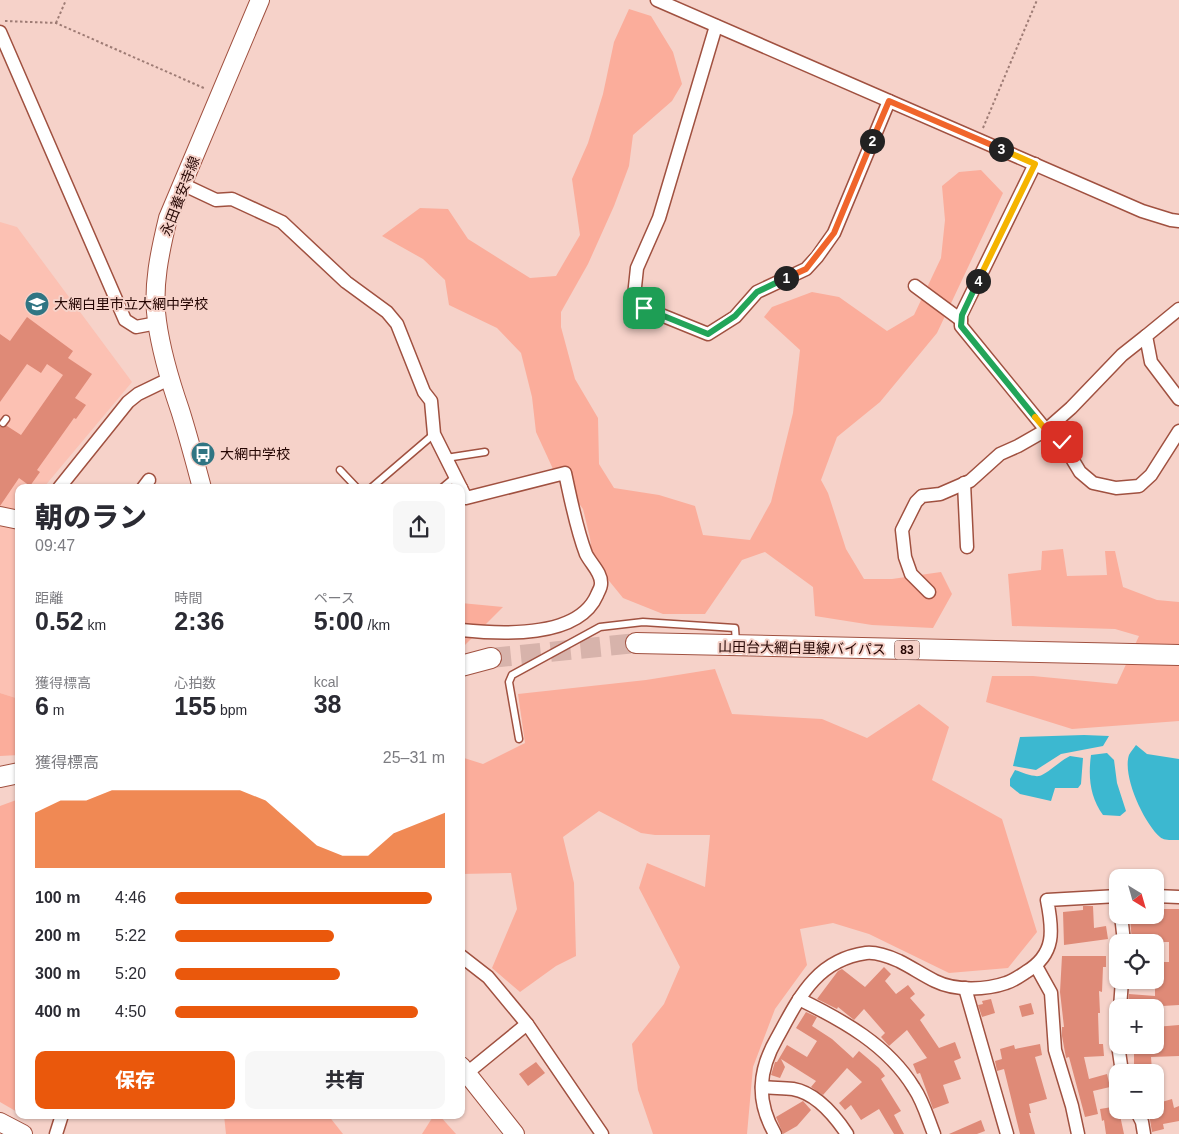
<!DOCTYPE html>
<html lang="ja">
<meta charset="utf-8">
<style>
:root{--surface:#fff;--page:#f7f7f7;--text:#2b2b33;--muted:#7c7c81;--accent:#ea580c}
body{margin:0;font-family:Helvetica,"Noto Sans JP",sans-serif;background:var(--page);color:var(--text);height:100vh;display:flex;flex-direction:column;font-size:19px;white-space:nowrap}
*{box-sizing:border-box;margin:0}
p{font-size:16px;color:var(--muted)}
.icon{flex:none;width:28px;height:28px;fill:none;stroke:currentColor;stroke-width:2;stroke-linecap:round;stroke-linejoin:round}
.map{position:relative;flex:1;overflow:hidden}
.side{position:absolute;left:15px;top:484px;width:450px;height:635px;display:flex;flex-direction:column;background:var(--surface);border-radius:10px;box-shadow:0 1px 4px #0004}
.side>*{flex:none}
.needle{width:32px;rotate:143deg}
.tools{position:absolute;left:1109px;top:869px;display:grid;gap:10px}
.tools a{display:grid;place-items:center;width:55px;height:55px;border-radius:10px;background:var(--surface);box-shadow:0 1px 4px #0004;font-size:25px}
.pin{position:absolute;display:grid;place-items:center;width:42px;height:42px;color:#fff;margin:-21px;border-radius:10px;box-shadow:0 2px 8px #0006}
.km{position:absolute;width:25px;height:25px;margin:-12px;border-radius:50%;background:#222;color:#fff;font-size:14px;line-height:25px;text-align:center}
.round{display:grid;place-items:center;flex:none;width:52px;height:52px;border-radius:10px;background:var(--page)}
.headline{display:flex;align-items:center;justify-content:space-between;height:85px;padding:0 20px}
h1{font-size:28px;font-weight:800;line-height:38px}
.stats{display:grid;grid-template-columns:repeat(3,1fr);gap:8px;height:85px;padding:5px 20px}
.stats div{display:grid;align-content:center}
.stats b{font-size:25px;font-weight:800}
.stats small{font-size:14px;font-weight:400}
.stats p{font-size:14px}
.chart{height:140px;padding:10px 20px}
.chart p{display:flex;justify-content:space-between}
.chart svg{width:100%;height:90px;margin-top:5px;fill:var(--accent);opacity:.7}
.action{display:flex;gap:10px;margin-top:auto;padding:10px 20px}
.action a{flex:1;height:58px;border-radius:10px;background:var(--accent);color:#fff;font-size:20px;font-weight:800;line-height:58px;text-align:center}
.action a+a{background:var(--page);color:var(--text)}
ul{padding:0 20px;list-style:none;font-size:16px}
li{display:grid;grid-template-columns:80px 60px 1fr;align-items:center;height:38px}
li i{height:12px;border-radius:6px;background:var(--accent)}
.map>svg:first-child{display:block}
</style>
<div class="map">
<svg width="1179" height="1134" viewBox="0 0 1179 1134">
<rect width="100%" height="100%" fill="#f6d2c9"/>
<g fill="#fcc1b3">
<path d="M0,222l17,5 115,155 -88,105 -25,1v21h-10l-9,-3z"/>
<path d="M0,521l19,5v173l-19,-6z"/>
</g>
<g fill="#fbad9b">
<path d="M629,9l22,7 22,36 9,32 -10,17 -39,34 -4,31 -15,40 -26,58 -27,48v15l14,52 23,39 1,46 15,24 45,7 36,11 8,29 47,5 21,-38 22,-89 7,-63 -36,-33 8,-10 40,-15 27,5 48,34 27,-16 27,-57 4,-38 -3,-34 17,-14 22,-2 22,23 -66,140 -57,69 -43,35 -16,43 7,13 18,56 18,30h28l49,-7 11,22 -19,34 -61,-3 -57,-9 -2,-29 -48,-35 -23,8 -37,54h-42l-40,-16 -30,-37 -3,-23 -7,-29 -30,-40 -17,-37 -4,-35 -11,-44 -24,-25 -48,-23 -4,-25 -22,-21 -41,-23 38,-28 28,1 20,30 62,39 26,-2 24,-41 -8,-56 16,-36 15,-49 11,-52z"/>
<path d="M1063,549l4,27 40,-1 -2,-24h10l8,36 34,13 22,2v119l-107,8 -86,-27 6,-26h41l84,8 22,-48 -24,-7 -103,-3 -4,-52 33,-4 1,-19z"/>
<path d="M461,603l42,4 -38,38h-4z"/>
<path d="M715,669l17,45 90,5 45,19 52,-34 30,23 -17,53 70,39 35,113 -29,36 -59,5 -80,-39 -36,-11 -33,6 7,36 -32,44 -22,58 -6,67h-94l-15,-44 -6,-46 32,-40 16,-37 -41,-79 8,-25 58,24 5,-52h-55l-14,-2 -42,-22 -36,26 11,46 2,73 -20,10 -36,26 -28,-24 25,-59 -6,-36 -50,1v-117l22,7 42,-21 -7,-49 128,-14z"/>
<path d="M0,693l19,6v56l-19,1z"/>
<path d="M19,799v314l-19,-11v-296z"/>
<path d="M224,1115h104l15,19h-117z"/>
<path d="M434,1115h5l17,19h-34z"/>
</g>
<g fill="#3cb8d0">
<path d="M1084,735l25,1 -6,10 -42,8 -25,16 -23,-4 7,-29z"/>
<path d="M1136,745l11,9 32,5v81c-5,0 -15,1 -19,-3 -16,-14 -38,-61 -31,-82 2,-4 5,-7 7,-10z"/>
<path d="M1107,753l7,7 3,23 9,28 -6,5 -17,-1c-13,-18 -15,-38 -12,-60z"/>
<path d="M1070,756l13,2 -2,26 -3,4h-23l-4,13 -31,-7 -10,-8v-7l5,-9c6,2 17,7 24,6 7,-1 22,-16 31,-20z"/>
</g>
<g fill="#df8a77">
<path d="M27,317l46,34 -5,7 24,16 -17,24 11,7 -10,14 -2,-1 -37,52 3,2 -10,14 -11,-8 -19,28v-79l7,-1 14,9 42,-60 -16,-11 -6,9 -14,-9 -27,38v-68l10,7z"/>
<path d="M1083,906h10l1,22 12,-2 2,13 -44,6 -1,-33 20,-2z"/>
<path d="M1163,909h16v96l-51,3 1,-14 26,2v-34h14v-20h-37l-2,-24h33z"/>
<path d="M1062,956h44v11h-3l-1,25 -3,-1 1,22h-2l1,31h4l1,12 -20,1 5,22 18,-5 3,13 -17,4 5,23 -13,3 -16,-60 -3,1 -4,-22v-9h2l-4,-35z"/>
<path d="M884,967l7,7 -6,7 11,13 12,-9 7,9 -5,4 15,17 -5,5 19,28 16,-6 6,16 -7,3 7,18 -18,6 6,18 -16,6 -13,-36 -3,1 -4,-10 14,-6 -20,-28 -18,16 -8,-9 4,-4 -21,-24 -10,11 -16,-13 -1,2 -20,-10 21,-28 4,-2 23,18z"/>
<path d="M991,999l4,14 -13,4 -4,-12 5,-1 -1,-3z"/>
<path d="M1031,1003l3,11 -12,3 -3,-11z"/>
<path d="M806,1012l11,5 -5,9 20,13 21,19 6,-7 20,17 6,8 -4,3 20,32 -7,4 10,19h-10l-15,-25 -18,11 -10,-15 -6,5 -6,-7 23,-21 -15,-14 -24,27 -12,-8 5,-6 -35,-22 4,8 -5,11 -9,-3 4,-13h2l10,-17 20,12 10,-16 -21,-13z"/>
<path d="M1179,1025v31l-28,1 1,14 -18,1v-27h22l-1,-18z"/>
<path d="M1040,1044l2,11 -7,2 12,42 -18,5 2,9h-2l6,21h-15l-16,-65 -7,2 -2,-10 7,-2 -2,-10 14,-4 1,4z"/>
<path d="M536,1062l9,11 -17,13 -9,-12z"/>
<path d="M1172,1099l2,9 5,-2v15l-16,3 1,5 -12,3 -2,-12 -5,-10h10v-6z"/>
<path d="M803,1101l8,9 -14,16 -14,8 -7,-17z"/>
<path d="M1118,1106l6,28h-18l-2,-14 -2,1 -2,-12z"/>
<path d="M981,1120l4,11 -8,3h-28z"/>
</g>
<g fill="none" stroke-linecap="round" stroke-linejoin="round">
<path stroke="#d7b3ab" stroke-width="20" stroke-dasharray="20 10" stroke-linecap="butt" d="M491,658l145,-15"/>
<defs>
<g id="lane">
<path d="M3,423l3,-4"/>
<path d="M446,458l39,-6"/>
<path d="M340,470l17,18"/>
<path d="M371,488l63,-54"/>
<path d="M442,488l13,-11"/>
<path d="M519,739l-10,-57 3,-7 88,-48 43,-5 92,6 1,15"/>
</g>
<g id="street">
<path d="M657,0l485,211 29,9 8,1"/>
<path d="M716,26l-57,192 -22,50 -3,28 10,12 64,26 27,-17 22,-25 49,-23 11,-12 17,-24 55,-132"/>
<path d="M0,32l125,288 11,7 21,-4"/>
<path d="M1035,164l-74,151v11l85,104 16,12 18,30 13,11 23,5 23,-2 12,-11 28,-44"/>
<path d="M182,184l34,16 16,-1 50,23 64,60 41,30 10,12 27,68 7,9 3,33 27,54"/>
<path d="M915,286l46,34"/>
<path d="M1179,309l-33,27 5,26 28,37"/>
<path d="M964,483l3,64"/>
<path d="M59,488l69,-86 10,-8 31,-15"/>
<path d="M143,488l6,-8"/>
<path d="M461,488l5,10 99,-25c6,27 11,55 21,81 5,10 16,19 15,30 0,4 -3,8 -4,11 -19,44 -97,39 -136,35"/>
<path d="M929,592l-18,-18 -6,-17 -3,-27 14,-28 6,-6 18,-2 30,-13 30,-27 18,-8 28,-16 25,-22 51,-53 24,-19"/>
<path d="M1155,896l24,1"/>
<path d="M1121,915l3,27"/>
<path d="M461,956l27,21 39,47 75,110"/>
<path d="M1036,966l15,27 4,57 17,56 6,28"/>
<path d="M965,988l42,146"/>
<path d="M799,999c43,21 89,46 115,89 9,13 14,31 20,46"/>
<path d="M1120,1008l2,-28"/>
<path d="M1118,1025v19"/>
<path d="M1118,1045l4,27"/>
<path d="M467,1073l60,-49"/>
<path d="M762,1087c10,1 21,1 31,2 23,4 42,27 54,45"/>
<path d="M1136,1110l6,12 2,12"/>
<path d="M56,1134l6,-19"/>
<path d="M775,1134c-19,-33 -17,-63 2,-96 22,-40 39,-78 89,-85 9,-1 24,4 33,8 12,6 24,14 36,20 20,10 51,9 71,2 7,-2 14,-7 20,-11 30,-18 27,-42 21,-72l71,-4"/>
</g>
<g id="secondary">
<path d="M202,488c-7,-26 -14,-53 -22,-78 -10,-29 -19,-59 -23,-89 -5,-34 3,-70 11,-103l92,-218"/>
<path d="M0,516l19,4"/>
<path d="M461,1066l54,68"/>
<path d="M0,1122l23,12"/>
</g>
<g id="primary">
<path d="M636,643l543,12"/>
<path d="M461,666l30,-8"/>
<path d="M0,777l19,-4"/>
</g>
</defs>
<use href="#lane" stroke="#a05140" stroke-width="9"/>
<use href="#street" stroke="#a05140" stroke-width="15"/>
<use href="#secondary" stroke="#a05140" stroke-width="20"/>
<use href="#primary" stroke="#a05140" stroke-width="22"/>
<g stroke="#9e7c75" stroke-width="2" stroke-dasharray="2.5 2.5" stroke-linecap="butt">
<path d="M5,21l51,2 150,66"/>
<path d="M56,23l10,-23"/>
<path d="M983,128l54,-128"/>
</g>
<use href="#lane" stroke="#fff" stroke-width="6"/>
<use href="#street" stroke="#fff" stroke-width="12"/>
<use href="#secondary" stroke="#fff" stroke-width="18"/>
<use href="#primary" stroke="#fff" stroke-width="20"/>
</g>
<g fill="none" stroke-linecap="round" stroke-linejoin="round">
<defs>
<path id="split-1" d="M644,308l64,26 27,-18 22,-24 29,-14"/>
<path id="split-2" d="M786,278l20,-9 28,-36 38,-92"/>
<path id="split-3" d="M872,141l17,-40 112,48"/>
<path id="split-4" d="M978,281l57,-117 -34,-15"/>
<path id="split-5" d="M978,281l-16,34 -1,11 74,91"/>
<path id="split-6" d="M1035,417l11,13 16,12"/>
</defs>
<use href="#split-1" stroke="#fff" stroke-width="10"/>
<use href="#split-2" stroke="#fff" stroke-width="10"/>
<use href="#split-3" stroke="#fff" stroke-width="10"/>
<use href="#split-4" stroke="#fff" stroke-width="10"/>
<use href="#split-5" stroke="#fff" stroke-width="10"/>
<use href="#split-6" stroke="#fff" stroke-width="10"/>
<use href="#split-1" stroke="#22a559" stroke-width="6"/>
<use href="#split-2" stroke="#f0652b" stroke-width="6"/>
<use href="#split-3" stroke="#f0652b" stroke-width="6"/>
<use href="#split-4" stroke="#f5b400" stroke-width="6"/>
<use href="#split-5" stroke="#22a559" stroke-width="6"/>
<use href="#split-6" stroke="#f5b400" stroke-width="6"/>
</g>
<defs>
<symbol id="school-disc" viewBox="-11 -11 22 22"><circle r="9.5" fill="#307583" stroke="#f6d2c9"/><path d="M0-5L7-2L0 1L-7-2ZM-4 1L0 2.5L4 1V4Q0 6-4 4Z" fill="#fff"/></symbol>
<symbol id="bus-disc" viewBox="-11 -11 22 22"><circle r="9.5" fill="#307583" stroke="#f6d2c9"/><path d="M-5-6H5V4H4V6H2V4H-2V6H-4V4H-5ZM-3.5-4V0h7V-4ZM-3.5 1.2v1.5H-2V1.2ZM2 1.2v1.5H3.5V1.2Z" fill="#fff"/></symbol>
</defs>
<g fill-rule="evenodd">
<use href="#school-disc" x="23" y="290" width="28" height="28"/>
<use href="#bus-disc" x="189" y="440" width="28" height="28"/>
</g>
<g text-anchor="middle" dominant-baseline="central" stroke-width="4" stroke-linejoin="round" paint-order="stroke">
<rect fill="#f6d2c9" stroke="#64433e" stroke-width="1" x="894.5" y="640.5" width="25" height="19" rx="4"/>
<g font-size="12" font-weight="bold" fill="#250603">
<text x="907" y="650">83</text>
</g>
<g font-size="14" fill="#250603" stroke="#f6d2c9">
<text transform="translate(180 196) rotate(-69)">永田養安寺線</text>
<text transform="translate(802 648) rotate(1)">山田台大網白里線バイパス</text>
</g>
<g font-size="14" fill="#250603" stroke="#f6d2c9" text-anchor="start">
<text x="54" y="304">大網白里市立大網中学校</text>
<text x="220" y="454">大網中学校</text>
</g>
</g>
</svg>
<div class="tools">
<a><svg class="needle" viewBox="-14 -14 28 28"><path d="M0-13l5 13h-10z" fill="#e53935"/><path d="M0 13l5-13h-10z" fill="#7c7c81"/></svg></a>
<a><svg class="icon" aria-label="locate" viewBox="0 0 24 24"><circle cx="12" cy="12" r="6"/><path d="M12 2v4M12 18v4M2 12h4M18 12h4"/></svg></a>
<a>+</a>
<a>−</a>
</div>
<div class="pin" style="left:644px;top:308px;background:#1e9e55"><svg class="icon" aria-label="arrive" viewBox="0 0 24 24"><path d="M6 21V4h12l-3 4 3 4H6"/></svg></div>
<div class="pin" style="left:1062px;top:442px;background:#d93025"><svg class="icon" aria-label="check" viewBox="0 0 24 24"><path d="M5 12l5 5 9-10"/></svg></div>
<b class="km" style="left:786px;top:278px">1</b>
<b class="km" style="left:872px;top:141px">2</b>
<b class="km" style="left:1001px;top:149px">3</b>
<b class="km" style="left:978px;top:281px">4</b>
<section class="side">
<div class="headline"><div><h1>朝のラン</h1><p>09:47</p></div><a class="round"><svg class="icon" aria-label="share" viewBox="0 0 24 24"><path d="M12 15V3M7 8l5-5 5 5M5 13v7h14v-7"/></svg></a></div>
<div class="stats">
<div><p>距離</p><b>0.52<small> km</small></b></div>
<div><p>時間</p><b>2:36</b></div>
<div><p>ペース</p><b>5:00<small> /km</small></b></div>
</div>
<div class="stats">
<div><p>獲得標高</p><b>6<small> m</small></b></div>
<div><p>心拍数</p><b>155<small> bpm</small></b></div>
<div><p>kcal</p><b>38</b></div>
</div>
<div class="chart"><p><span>獲得標高</span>25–31 m</p>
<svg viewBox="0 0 160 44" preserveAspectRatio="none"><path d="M0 44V17L10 11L20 11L30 6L40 6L50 6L60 6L70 6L80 6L90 11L100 22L110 33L120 38L130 38L140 27L150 22L160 17V44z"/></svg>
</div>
<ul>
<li><b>100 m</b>4:46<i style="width:95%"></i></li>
<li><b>200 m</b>5:22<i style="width:59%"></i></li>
<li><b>300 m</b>5:20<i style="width:61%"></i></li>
<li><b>400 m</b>4:50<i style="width:90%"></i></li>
</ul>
<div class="action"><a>保存</a><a>共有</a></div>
</section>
</div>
